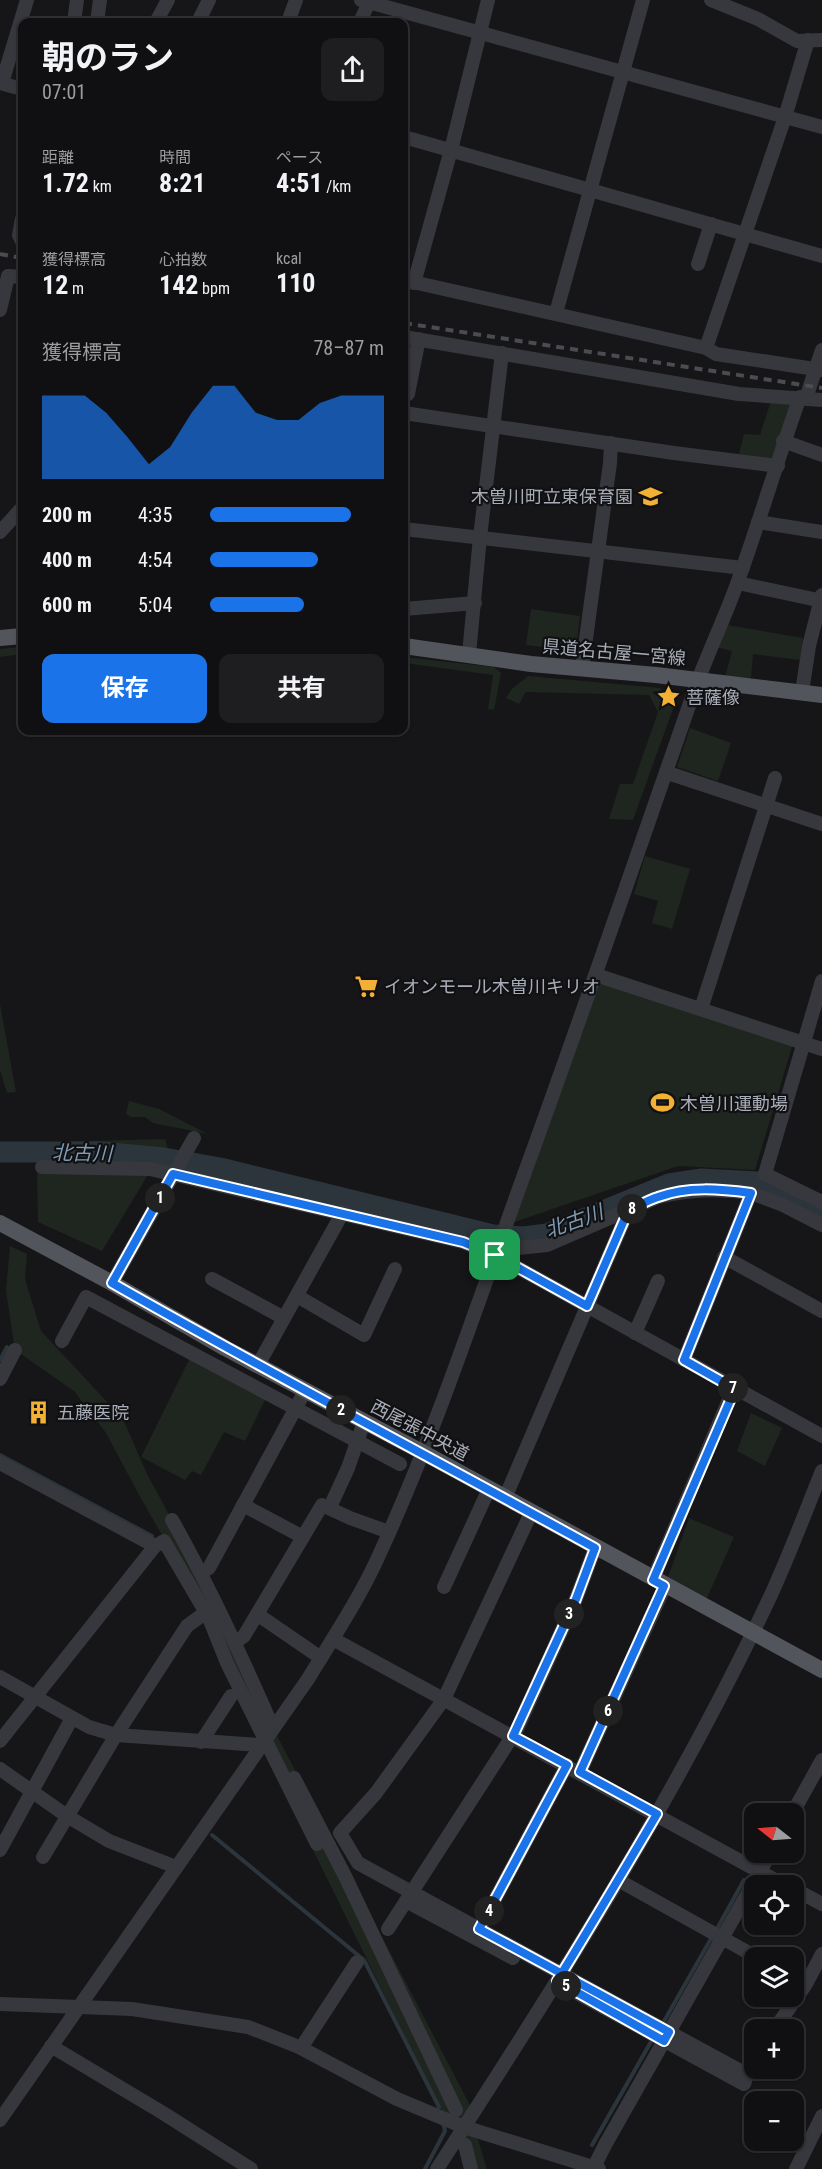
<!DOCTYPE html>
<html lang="ja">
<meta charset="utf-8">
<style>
:root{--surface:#101012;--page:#1e1e20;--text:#f1f3f6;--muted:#9c9d9f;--line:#303032;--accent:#1a73e8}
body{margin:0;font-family:"Roboto Condensed","Noto Sans JP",sans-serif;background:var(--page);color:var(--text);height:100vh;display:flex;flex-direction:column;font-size:22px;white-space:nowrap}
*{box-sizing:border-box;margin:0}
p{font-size:20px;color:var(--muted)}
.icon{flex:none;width:33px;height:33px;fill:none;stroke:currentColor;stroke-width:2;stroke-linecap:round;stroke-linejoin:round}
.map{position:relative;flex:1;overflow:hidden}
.details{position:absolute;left:18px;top:18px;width:390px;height:717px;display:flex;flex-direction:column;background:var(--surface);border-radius:12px;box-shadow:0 2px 4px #0004,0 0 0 2px var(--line)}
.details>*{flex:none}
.needle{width:39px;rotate:287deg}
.tools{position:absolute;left:744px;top:1803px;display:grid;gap:12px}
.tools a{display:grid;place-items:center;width:60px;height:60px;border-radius:12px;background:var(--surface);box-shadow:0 2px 4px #0004,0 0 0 2px var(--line);font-size:30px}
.pin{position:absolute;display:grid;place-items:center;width:51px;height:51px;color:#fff;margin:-26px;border-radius:12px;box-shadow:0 3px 9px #0006}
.km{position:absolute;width:30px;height:30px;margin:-15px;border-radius:50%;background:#222;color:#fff;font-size:16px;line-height:30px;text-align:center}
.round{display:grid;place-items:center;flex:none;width:63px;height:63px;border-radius:12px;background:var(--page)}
.overview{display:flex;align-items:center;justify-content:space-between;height:102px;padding:0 24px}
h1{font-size:33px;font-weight:700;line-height:45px}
.stats{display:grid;grid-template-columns:repeat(3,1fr);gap:9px;height:102px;padding:6px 24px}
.stats div{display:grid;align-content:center}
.stats b{font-size:26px;font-weight:700}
.stats small{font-size:16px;font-weight:400}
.stats p{font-size:16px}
.chart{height:168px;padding:12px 24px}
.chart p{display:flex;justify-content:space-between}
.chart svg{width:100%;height:108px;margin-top:6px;fill:var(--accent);opacity:.7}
.cta{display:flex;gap:12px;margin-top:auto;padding:12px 24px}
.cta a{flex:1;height:69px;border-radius:12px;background:var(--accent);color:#fff;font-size:24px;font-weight:700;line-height:69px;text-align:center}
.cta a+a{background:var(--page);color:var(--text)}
ul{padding:0 24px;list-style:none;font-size:20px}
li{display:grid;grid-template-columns:96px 72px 1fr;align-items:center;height:45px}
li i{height:15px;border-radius:8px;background:var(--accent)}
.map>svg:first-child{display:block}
</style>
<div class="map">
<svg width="822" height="2169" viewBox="0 0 822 2169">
<rect width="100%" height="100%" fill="#161618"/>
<g fill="#1e261f">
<path d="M771,401l27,3 -19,59 -40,-9 5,-20 16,1z"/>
<path d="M531,609l49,7 -4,35 -50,-6z"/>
<path d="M721,624l82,14 -3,22 -47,-6 -2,24 -26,-1 7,-26 -20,-5z"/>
<path d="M22,647v7l-22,3v-8z"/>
<path d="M404,657l90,10 7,6 -7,37 -6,-1 5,-34 -89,-12z"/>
<path d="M528,676l132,12 14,18 -41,114 -24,-1 11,-35h13l25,-72 -9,-17 -123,-3 -7,12 -13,-6 6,-9z"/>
<path d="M690,728l41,15 -13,38 -41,-14z"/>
<path d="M645,856l45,13 -18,60 -20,-6 6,-22 -24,-7z"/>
<path d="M596,975l198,65 -39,130 -77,-4 -172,59z"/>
<path d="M0,1004l16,88 -9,1 -7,-23z"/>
<path d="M129,1101l30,8 49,25 -55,-11 -8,-6h-14l-5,-3z"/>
<path d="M165,1139l3,11 -76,-4 -40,1 -1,-5z"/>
<path d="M37,1170l112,3 -47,78 -64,-29z"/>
<path d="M10,1246l17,8 -2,25 16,52 82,88 24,55 25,46 101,208 201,385 -10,14 -18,-8 -185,-374 -52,-127 -71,-125 -32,-60 -32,-42 -59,-41 -9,-59z"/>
<path d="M190,1358l78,36 -23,47 -21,-9 -23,43 -9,-4 -7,9 -44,-23z"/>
<path d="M751,1413l31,15 -17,38 -28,-15z"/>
<path d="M689,1518l45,19 -31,70 -38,-21z"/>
<path d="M466,2134l11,2 10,33h-21l-6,-26z"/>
</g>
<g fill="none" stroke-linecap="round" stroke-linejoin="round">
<g stroke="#2c353c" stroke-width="4">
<path d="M0,1360l7,-13"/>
<path d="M0,1455l152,81"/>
<path d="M212,1835l152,125 75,147"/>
<path d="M718,1927l26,-47"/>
<path d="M663,2023l49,-86"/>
<path d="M592,2145l60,-105"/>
<path d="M425,2169l20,-38 -2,-8"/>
</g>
<path stroke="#2c353c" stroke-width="21" d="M0,1152h100l64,6 56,10 273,67 31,2 23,-3 122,-50 33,-5 56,3 28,11 36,19"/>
<g stroke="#37383d" stroke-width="14">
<path d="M361,0l461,127"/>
<path d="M711,0l47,19 39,22 25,-1"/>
<path d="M74,22l3,-22"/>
<path d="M97,22l3,-22"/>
<path d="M156,22l12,-22"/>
<path d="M198,22l11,-22"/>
<path d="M288,22l8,-22"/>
<path d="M360,22l9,-20"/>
<path d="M0,83l22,6"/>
<path d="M2,83l25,-83"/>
<path d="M404,137l418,119"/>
<path d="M22,219l-3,16 3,6"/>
<path d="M698,264l13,-40"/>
<path d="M404,280l302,68 10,6 106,16"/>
<path d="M414,283l37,-133 37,-150"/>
<path d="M0,310l8,-34 14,1"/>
<path d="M556,313l87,-313"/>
<path d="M404,337l335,57 83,6"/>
<path d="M706,348l79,-231 23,-77"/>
<path d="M408,394l11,-55"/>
<path d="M806,398l16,-48"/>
<path d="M404,413l270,40 104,13"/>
<path d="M783,441l39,14"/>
<path d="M758,522l64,10"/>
<path d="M404,529l339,39"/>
<path d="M0,532l22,-24"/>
<path d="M738,583l84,18"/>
<path d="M404,609l71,-6"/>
<path d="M469,654l11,-117 22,-184"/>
<path d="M582,668l28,-205 1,-20"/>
<path d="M802,692l7,-46 13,-51"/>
<path d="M668,773l154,51"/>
<path d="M596,975l226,74"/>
<path d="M822,981l-57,193 57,28"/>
<path d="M701,1009l74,-231"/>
<path d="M42,1167l108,2 313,73 32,13 327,181"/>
<path d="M509,1249l38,-4 111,-48c32,-8 60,-9 93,-4"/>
<path d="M724,1257l98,54"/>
<path d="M212,1279l72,39"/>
<path d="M112,1283l82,-145"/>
<path d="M297,1296l67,39 31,-66"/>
<path d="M635,1333l23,-52"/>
<path d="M62,1341l24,-44 314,167"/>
<path d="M684,1360l67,-167 32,12 39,20"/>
<path d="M258,1365l85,-153"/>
<path d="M0,1379l15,-29"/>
<path d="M0,1463l155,83"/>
<path d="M505,1498l123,-287"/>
<path d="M243,1505l60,32"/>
<path d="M330,1507l18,-39 16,-46"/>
<path d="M531,1513l-87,186 -68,94 -36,40 18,30 388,211"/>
<path d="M172,1520c38,67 70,137 101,208"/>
<path d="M202,1572l7,-4 96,-177"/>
<path d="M653,1579l81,-191"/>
<path d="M444,1587l45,-98"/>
<path d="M257,1614l64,44"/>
<path d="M333,1639l453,247"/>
<path d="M236,1642l8,-6 78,-131 28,13 39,14"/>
<path d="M0,1677l89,50 27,8 145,10"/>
<path d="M0,1741l155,-195 9,-5 45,77 18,45 90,181"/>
<path d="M201,1742l30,-46"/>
<path d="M0,1769l67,47 42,25 67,26"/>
<path d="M580,1772l85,-186"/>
<path d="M294,1778l51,98 111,234"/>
<path d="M792,1814l30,-54"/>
<path d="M0,1850l72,-132"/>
<path d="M43,1857l73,-122 71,-109 18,-13"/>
<path d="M618,1880l140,78"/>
<path d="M794,1889l28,15"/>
<path d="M406,1901l107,57"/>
<path d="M388,1929l129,-200 59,-130 19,-51"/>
<path d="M479,1929l88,-164"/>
<path d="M577,1993l167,91 10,-30"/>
<path d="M0,2004l132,5 116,18 51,20 98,52 67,28 135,42"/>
<path d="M774,2030l32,-46 16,-30"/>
<path d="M51,2046l112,67 88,56"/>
<path d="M301,2048l56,-86"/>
<path d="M0,2120l308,-441c25,-41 52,-81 72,-126 56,-122 99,-254 145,-381 59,-162 115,-326 172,-489 13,-35 29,-68 41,-102 22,-61 40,-123 62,-184"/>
<path d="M465,2145l6,24"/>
<path d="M437,2169c120,-185 239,-372 333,-572 19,-41 35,-84 52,-126"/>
<path d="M593,2169l12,-24 166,-293"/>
<path d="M796,2169l26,-53"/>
</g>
<g stroke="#53555c" stroke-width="16">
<path d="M0,638l22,-2"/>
<path d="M404,646l127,18 125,11 166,20"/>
<path d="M0,1223l112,60 113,65 197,104 400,218"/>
</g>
<g stroke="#4a4c52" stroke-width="4" stroke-dasharray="8 6" stroke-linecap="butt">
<path d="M0,254l22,4"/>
<path d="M404,323l418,65"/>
</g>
</g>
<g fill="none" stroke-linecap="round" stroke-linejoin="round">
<defs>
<path id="route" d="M495,1255l-32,-13 -290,-68 -61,109c159,91 322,176 483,265l-19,51 -63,137 54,29 -88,164c64,34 127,69 190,103l-5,9 -107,-60c34,-55 67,-111 100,-167l-77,-42 84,-186 -11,-6 82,-191 -51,-29 67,-167c-31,-4 -63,-7 -93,4 -10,3 -20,9 -30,14l-41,95 -92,-51"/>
</defs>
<use href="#route" stroke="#fff" stroke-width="12"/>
<use href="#route" stroke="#1a73e8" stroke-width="8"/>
</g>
<defs>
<symbol id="school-bare" viewBox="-9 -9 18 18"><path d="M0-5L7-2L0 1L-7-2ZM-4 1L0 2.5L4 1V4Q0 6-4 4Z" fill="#f2b134" stroke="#111113" stroke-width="2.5" paint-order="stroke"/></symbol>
<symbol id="sight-bare" viewBox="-9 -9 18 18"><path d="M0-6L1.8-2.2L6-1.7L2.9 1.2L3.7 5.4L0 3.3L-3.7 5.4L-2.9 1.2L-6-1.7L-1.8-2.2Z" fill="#f2b134" stroke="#111113" stroke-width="2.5" paint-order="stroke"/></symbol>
<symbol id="supermarket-bare" viewBox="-9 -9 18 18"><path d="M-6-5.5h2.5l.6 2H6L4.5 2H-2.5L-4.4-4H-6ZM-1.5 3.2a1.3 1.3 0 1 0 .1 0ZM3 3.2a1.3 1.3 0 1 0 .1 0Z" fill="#f2b134" stroke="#111113" stroke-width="2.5" paint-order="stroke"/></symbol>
<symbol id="stadium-bare" viewBox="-9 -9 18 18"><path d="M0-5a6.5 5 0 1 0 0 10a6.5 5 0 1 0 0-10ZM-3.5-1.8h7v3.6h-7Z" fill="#f2b134" stroke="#111113" stroke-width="2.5" paint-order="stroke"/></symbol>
<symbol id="building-bare" viewBox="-9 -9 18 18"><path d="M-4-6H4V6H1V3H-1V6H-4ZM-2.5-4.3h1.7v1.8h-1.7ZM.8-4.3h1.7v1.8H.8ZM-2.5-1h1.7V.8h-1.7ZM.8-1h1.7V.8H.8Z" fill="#f2b134" stroke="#111113" stroke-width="2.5" paint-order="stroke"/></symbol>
</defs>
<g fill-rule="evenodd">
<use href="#school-bare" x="634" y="480" width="33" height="33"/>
<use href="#sight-bare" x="652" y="680" width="33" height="33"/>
<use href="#supermarket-bare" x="350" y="970" width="33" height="33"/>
<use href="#stadium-bare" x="646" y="1086" width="33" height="33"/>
<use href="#building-bare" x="22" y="1396" width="33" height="33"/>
</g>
<g text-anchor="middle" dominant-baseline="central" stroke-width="4.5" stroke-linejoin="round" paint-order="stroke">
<g font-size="18" fill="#a8adb8" stroke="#111113" text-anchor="start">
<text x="633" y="496" text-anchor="end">木曽川町立東保育園</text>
<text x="686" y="697">菩薩像</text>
<text x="384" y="986">イオンモール木曽川キリオ</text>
<text x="680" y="1103">木曽川運動場</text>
<text x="57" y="1412">五藤医院</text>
</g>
<g font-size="18" fill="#a8adb8" stroke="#111113">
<text transform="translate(614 652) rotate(5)">県道名古屋一宮線</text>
<text transform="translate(420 1430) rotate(28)">西尾張中央道</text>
</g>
<g font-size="20" font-style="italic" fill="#7f9bb3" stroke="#111113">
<text transform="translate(82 1153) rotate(1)">北古川</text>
<text transform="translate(574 1221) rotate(-20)">北古川</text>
</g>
</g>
</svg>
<div class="tools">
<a><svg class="needle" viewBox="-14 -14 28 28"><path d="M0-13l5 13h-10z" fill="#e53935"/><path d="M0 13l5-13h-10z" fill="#9c9d9f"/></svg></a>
<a><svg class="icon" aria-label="locate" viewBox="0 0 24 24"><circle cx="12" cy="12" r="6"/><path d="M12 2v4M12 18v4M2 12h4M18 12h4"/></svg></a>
<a><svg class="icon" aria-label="layers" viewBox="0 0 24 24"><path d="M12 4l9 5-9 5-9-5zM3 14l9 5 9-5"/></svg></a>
<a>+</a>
<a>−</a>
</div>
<div class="pin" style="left:495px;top:1255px;background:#1e9e55"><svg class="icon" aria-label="arrive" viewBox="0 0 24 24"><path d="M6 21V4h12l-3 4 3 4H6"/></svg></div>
<b class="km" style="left:160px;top:1198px">1</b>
<b class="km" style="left:341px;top:1410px">2</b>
<b class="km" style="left:569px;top:1614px">3</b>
<b class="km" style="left:489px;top:1911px">4</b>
<b class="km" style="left:566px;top:1986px">5</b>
<b class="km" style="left:608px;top:1711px">6</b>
<b class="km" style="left:733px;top:1388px">7</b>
<b class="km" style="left:632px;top:1209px">8</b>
<section class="details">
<div class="overview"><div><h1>朝のラン</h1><p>07:01</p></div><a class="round"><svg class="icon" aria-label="share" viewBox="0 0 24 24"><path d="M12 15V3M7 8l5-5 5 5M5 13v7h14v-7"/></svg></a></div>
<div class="stats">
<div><p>距離</p><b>1.72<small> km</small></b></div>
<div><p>時間</p><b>8:21</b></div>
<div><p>ペース</p><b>4:51<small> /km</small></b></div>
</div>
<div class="stats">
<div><p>獲得標高</p><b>12<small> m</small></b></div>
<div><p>心拍数</p><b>142<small> bpm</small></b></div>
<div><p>kcal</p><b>110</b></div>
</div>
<div class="chart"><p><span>獲得標高</span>78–87 m</p>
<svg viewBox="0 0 160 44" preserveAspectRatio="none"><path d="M0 44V10L10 10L20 10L30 17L40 27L50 38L60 31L70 17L80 6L90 6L100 17L110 20L120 20L130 13L140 10L150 10L160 10V44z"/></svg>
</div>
<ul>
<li><b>200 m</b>4:35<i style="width:81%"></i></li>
<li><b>400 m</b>4:54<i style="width:62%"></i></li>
<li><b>600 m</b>5:04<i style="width:54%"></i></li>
</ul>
<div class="cta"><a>保存</a><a>共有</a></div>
</section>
</div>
